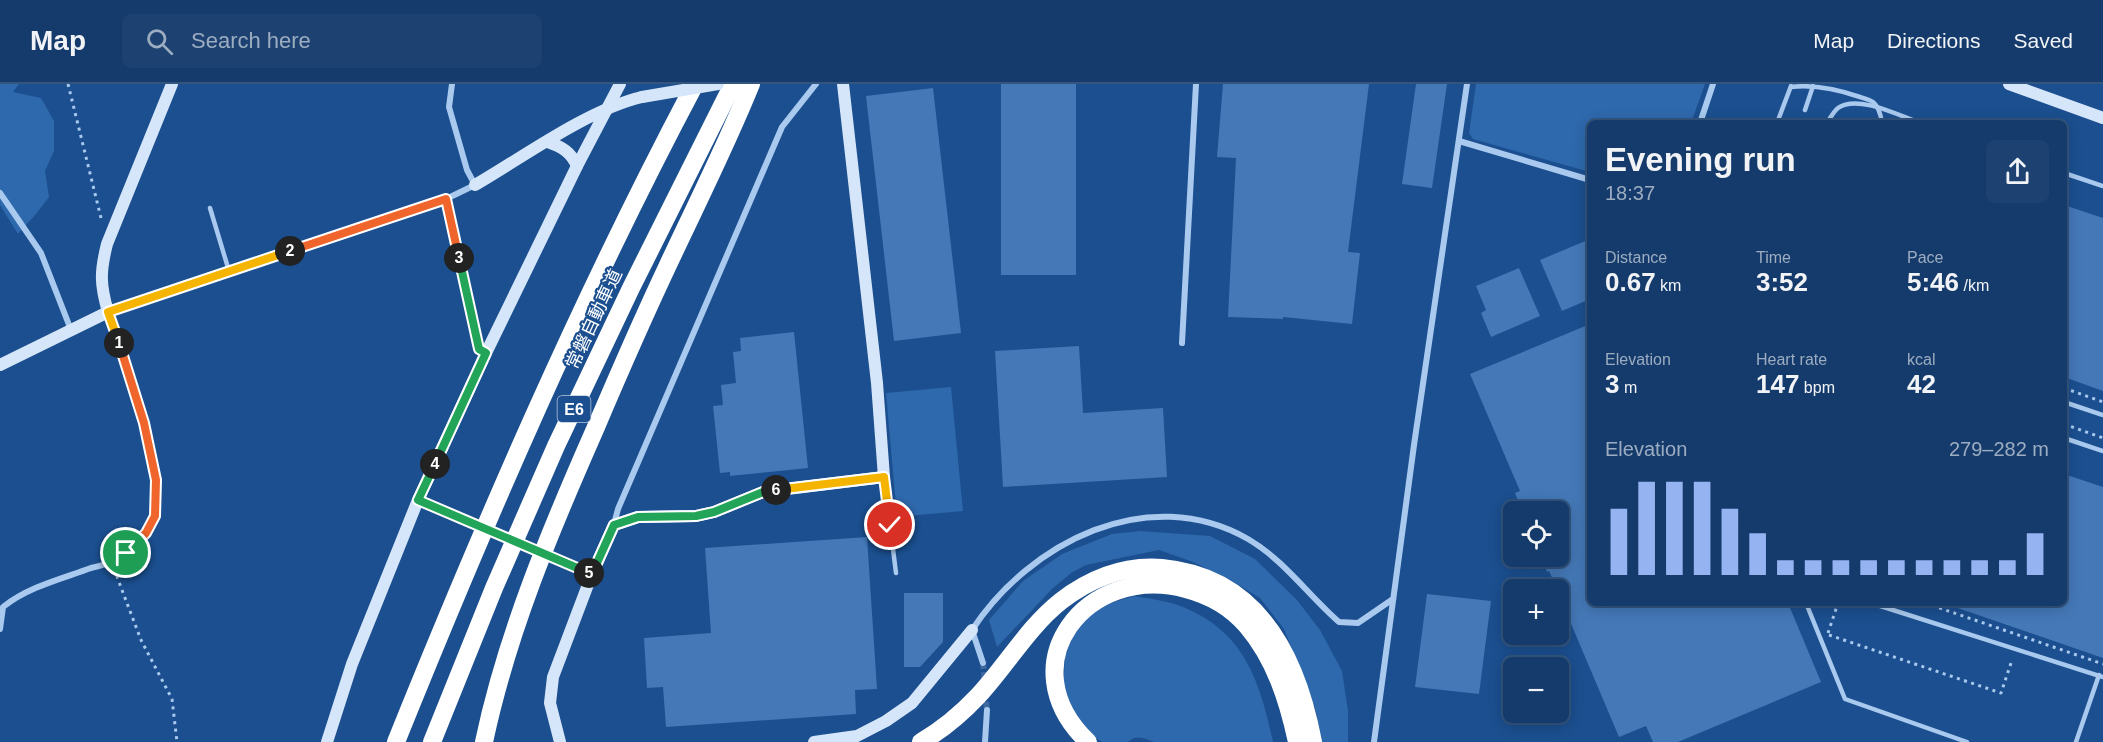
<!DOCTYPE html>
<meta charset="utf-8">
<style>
:root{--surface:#143b6b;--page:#1d4271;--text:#f1f3f6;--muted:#9dadc1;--line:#33557e;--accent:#95b2f1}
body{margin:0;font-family:Helvetica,"Noto Sans JP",sans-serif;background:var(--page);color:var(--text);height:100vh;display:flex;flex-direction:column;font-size:22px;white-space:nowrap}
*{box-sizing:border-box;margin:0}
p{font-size:20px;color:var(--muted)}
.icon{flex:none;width:33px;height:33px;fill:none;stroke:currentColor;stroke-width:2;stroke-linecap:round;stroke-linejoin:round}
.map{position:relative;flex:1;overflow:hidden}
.drawer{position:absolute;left:1587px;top:36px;width:480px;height:486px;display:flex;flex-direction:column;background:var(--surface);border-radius:9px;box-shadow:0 3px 15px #0003,0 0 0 2px var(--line)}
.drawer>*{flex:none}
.controls{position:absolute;left:1503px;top:417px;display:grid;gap:12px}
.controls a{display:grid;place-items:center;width:66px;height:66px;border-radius:9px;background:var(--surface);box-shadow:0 3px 15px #0003,0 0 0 2px var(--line);font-size:30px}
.pin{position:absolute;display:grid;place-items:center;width:51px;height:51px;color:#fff;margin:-26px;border:3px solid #fff;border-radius:50%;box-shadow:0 2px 6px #0007}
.km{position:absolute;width:30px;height:30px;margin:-15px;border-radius:50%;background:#222;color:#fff;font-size:16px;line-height:30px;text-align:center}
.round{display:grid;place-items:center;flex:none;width:63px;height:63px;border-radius:9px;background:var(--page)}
.summary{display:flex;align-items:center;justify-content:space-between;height:102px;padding:0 18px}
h1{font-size:33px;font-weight:600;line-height:45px}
.metrics{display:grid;grid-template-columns:repeat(3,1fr);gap:9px;height:102px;padding:6px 18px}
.metrics div{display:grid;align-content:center}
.metrics b{font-size:26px;font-weight:600}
.metrics small{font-size:16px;font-weight:400}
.metrics p{font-size:16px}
.chart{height:168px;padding:12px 18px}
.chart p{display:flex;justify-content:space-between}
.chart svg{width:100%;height:108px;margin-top:6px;stroke:var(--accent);stroke-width:6}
header{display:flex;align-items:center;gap:36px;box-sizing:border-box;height:84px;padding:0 30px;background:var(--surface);border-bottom:2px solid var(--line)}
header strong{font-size:28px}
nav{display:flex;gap:33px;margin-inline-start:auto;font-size:21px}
.search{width:420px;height:54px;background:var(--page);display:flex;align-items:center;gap:15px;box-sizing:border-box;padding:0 21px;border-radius:9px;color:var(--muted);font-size:22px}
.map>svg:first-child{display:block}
</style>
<header>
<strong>Map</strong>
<div class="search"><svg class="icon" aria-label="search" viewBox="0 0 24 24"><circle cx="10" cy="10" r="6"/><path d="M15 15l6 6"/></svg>Search here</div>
<nav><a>Map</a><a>Directions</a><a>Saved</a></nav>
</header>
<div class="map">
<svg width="2103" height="658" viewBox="0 0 2103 658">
<rect width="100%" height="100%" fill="#1b4f8f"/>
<g fill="#2e69ad">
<path d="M0,0h19l-6,8 28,6 13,23v30l-9,20 4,26 -13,17 -18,20 -18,-29z"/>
<path d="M1476,0h229l-14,39h-101v49l-117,-33 -4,-6z"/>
<path d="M951,303l12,124 -66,6 -11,-124z"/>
<path d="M1140,447l70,5 45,23 42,41 23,30 22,41 6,40v31h-26l-7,-34 -31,-79 -24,-31 -30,-18 -37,-18 -34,-12 -73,15 -15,8 -19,16 -55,58 -8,-27 34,-39 39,-27 50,-20z"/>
<path d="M1134,512c19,3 41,6 58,15 55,26 69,76 81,131h-119c-9,-4 -18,-8 -26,0h-26l-9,-6 -19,-23 -11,-22 2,-34 10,-28 26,-23z"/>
</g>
<g fill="#4478b7">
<rect x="1001" y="0" width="75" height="191"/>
<path d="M1223,0h146l-21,168 12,1 -8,71 -69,-7v2l-55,-2 8,-159 -19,-1z"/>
<path d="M1416,0h31l-15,104 -30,-4z"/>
<path d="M933,4l28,245 -67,8 -28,-245z"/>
<path d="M2064,121l39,13v173l-39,-14z"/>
<path d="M1590,155v60l-28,12 -22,-51z"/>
<path d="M1519,184l21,48 -49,21 -10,-24 5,-3 -10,-24z"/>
<path d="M1590,240v279h198l33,79 -143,60h-25l-7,-16 -27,11 -61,-144v-3l-9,-19 -2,1 -6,-16h17v-44h-36l-7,-19 5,-2 -50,-117z"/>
<path d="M794,248l14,136 -78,8v-4l-10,1 -7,-67 10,-1 -2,-20 15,-2 -3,-31 8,-1 -1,-13z"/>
<path d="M1079,262l4,67 80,-5 4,69 -164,10 -8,-136z"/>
<path d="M2064,390l39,13v171l-154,-53 1,-2h114z"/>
<path d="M867,453l10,152 -22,1 1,24 -190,13 -3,-40 -16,1 -3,-50 67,-5 -6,-85z"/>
<path d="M904,509h39v49l-23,25h-16z"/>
<path d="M1427,510l64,7 -12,93 -64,-7z"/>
</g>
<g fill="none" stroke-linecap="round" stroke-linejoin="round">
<g stroke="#3d69a0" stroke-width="6" stroke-dasharray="6 3" stroke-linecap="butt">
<path d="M983,579l2,20"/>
<path d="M985,609l2,17"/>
</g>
<g stroke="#a9c9ee" stroke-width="3" stroke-dasharray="3 4.5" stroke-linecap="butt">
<path d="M68,0l34,138"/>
<path d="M449,125l28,132"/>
<path d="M2064,304l39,14"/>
<path d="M2064,340l39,14"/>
<path d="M114,485l27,71 31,59 5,43"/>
<path d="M1925,519l178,61"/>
<path d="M1828,549l10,-30"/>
<path d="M1829,551l172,58 10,-30"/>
</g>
<g stroke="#a9c9ee" stroke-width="4.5">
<path d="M1791,3c24,-3 46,2 69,10 3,1 10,3 13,5 6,5 8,14 9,21"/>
<path d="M1805,26l8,-24"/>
<path d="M1777,39l14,-37"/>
<path d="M2064,89l39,13"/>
<path d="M210,124l19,63"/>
<path d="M2064,318l39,13"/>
<path d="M2064,354l39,13"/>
<path d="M884,393l12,96"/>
<path d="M1806,519l39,96 122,43"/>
<path d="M1871,519l232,74"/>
<path d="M2076,658l23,-67"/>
</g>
<g stroke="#a9c9ee" stroke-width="6">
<path d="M1700,39l13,-39"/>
<path d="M1459,57l131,39"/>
<path d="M0,109l41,60 30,77"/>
<path d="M1182,259l14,-259"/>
<path d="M418,416l24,10"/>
<path d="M614,440l4,-15 164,-382 34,-43"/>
<path d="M0,545l3,-22c25,-20 58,-28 88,-39 7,-2 15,-3 21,-7 16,-8 39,-28 43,-46 1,-5 0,-12 0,-18 2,-60 -28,-128 -47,-185l338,-113 29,-14 -8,-15 -18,-63 3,-23"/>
<path d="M983,579l-11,-33c58,-88 176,-148 276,-91 36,21 60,56 91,83l19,1 35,-24"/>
<path d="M985,658l2,-32"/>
<path d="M1374,658l40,-297 53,-361"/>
</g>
<g stroke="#d6e6fa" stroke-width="12">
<path d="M2009,0l94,34"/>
<path d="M548,58c14,5 23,10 29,24"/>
<path d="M475,101c50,-29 112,-75 167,-88"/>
<path d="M0,281l108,-53c-8,-28 -8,-40 -1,-68l65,-160"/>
<path d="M327,658l25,-78 66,-164 68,-147 91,-187 43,-82"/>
<path d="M560,658l-10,-39 3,-26 39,-103 22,-49 24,-8 58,-1 18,-4 49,-20 121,-15 -7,-94 -34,-299"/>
<path d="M814,658l43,-6 29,-15 26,-18 60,-73"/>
</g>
<g stroke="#fff" stroke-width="18">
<path d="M396,658c90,-223 186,-445 299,-658"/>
<path d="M432,658l62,-154 62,-142 75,-158 102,-204"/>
<path d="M484,658c23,-109 67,-213 112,-315 23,-54 47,-109 72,-162 28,-60 58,-119 83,-181"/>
<path d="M921,658c21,-12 40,-28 57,-46 28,-30 50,-69 83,-95 30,-23 64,-36 101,-33 96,9 135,89 151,174"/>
<path d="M1088,658c-81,-77 -2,-180 98,-153 23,6 45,18 61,37 28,33 41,74 50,116"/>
</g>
<path stroke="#a9c9ee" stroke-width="4.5" d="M1827,39c3,-5 7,-12 11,-15 20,-14 62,8 82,15"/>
<path stroke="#a9c9ee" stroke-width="6" d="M442,426l136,58"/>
<path stroke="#d6e6fa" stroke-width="12" d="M642,13l76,-13"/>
</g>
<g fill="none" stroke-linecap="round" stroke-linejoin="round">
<defs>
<path id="split-1" d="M119,259l25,80 12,57 -1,36 -9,17 -20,20"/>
<path id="split-2" d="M119,259l-11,-31 182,-61"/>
<path id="split-3" d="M290,167l156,-52 13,59"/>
<path id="split-4" d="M435,380l51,-111 -7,-4 -20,-91"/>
<path id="split-5" d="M435,380l-17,36 171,73"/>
<path id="split-6" d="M589,489l3,1 22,-49 24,-8 58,-1 18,-4 49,-20 13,-2"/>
<path id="split-7" d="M776,406l108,-13 6,48"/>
</defs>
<use href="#split-1" stroke="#fff" stroke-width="12"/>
<use href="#split-2" stroke="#fff" stroke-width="12"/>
<use href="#split-3" stroke="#fff" stroke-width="12"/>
<use href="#split-4" stroke="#fff" stroke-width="12"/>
<use href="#split-5" stroke="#fff" stroke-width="12"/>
<use href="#split-6" stroke="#fff" stroke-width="12"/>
<use href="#split-7" stroke="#fff" stroke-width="12"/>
<use href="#split-1" stroke="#f0652b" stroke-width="8"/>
<use href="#split-2" stroke="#f5b400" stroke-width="8"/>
<use href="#split-3" stroke="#f0652b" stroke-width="8"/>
<use href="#split-4" stroke="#22a559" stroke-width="8"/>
<use href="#split-5" stroke="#22a559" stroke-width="8"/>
<use href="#split-6" stroke="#22a559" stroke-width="8"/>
<use href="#split-7" stroke="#f5b400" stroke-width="8"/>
</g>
<g text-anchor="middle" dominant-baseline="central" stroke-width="4.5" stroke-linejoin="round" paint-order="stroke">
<rect fill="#1b4f8f" stroke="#bbcadd" stroke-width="1.5" x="557.5" y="312" width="33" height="26" rx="4.5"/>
<g font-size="16" font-weight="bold" fill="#fff">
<text x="574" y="325">E6</text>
</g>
<g font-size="18" fill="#fff" stroke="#1b4f8f">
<text transform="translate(594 235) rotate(-65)">常磐自動車道</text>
</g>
</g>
</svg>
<div class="controls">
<a><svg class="icon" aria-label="locate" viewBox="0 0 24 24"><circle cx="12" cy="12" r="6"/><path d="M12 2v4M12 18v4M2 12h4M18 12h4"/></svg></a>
<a>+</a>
<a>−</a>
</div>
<div class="pin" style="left:126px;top:469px;background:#1e9e55"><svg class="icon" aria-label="arrive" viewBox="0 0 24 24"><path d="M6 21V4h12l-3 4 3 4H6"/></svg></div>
<div class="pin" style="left:890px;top:441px;background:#d93025"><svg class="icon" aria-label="check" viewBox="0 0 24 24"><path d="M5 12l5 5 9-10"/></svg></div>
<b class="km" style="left:119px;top:259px">1</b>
<b class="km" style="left:290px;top:167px">2</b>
<b class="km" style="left:459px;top:174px">3</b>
<b class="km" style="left:435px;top:380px">4</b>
<b class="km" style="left:589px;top:489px">5</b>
<b class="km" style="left:776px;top:406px">6</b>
<section class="drawer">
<div class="summary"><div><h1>Evening run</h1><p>18:37</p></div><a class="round"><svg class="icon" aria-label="share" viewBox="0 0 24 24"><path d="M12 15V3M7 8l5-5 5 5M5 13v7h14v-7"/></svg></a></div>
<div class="metrics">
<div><p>Distance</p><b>0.67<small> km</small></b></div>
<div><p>Time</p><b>3:52</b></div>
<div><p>Pace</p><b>5:46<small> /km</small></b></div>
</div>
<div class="metrics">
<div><p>Elevation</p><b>3<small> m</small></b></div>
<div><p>Heart rate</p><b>147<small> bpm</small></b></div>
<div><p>kcal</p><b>42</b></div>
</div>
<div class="chart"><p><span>Elevation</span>279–282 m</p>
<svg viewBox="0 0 160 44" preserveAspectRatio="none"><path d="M5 44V17M15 44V6M25 44V6M35 44V6M45 44V17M55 44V27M65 44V38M75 44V38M85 44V38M95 44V38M105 44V38M115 44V38M125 44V38M135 44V38M145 44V38M155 44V27"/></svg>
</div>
</section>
</div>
